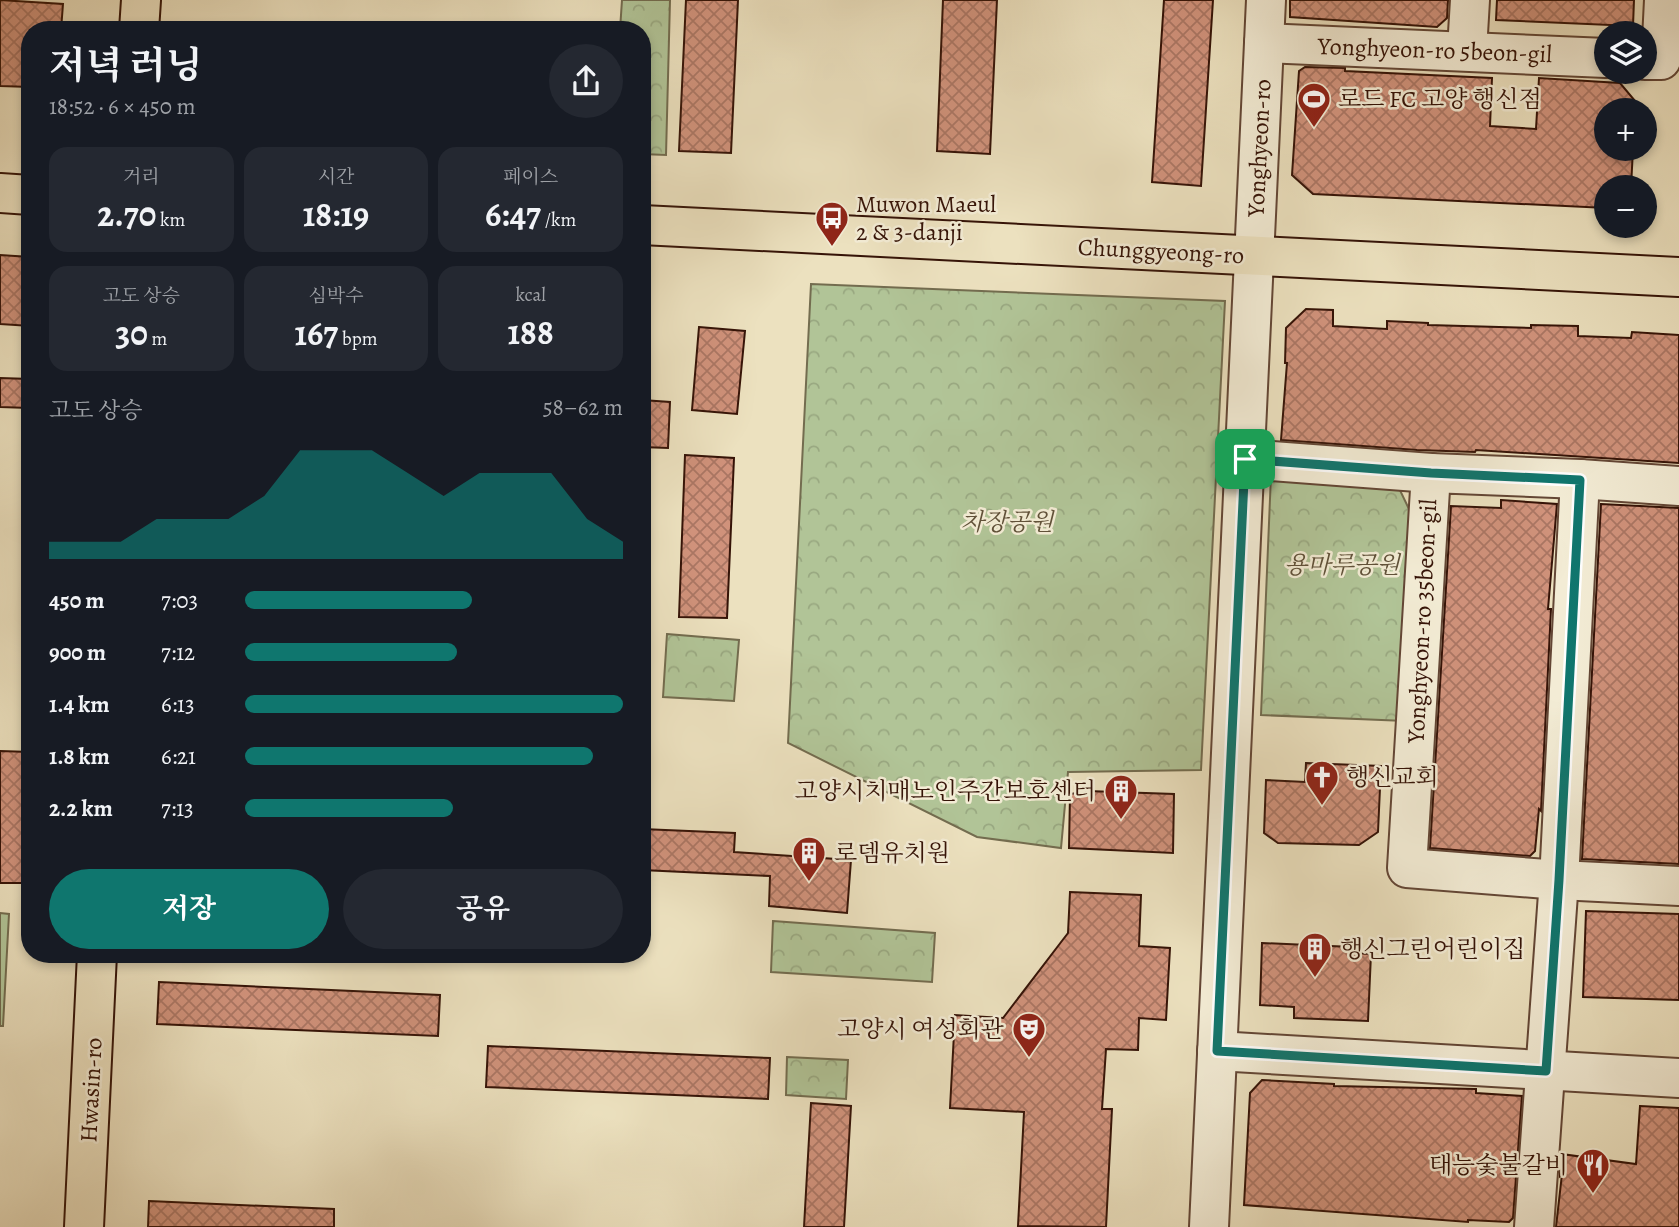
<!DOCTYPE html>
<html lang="ko">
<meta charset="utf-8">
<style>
:root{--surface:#171b24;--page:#242831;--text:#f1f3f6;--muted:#9ea1a6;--accent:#0f766e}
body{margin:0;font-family:Alegreya,"Noto Serif KR",serif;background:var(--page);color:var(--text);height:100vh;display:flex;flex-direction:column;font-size:26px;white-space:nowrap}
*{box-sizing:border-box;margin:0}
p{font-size:23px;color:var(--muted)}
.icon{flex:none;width:38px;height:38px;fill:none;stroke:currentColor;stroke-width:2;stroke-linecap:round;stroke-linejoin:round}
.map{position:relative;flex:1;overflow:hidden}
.panel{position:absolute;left:21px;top:21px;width:630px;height:942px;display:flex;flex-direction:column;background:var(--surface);border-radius:28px;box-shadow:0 4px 10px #0003}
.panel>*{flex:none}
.fabs{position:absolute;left:1594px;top:21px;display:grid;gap:14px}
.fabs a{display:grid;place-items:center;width:63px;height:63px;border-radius:50%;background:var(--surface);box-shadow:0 4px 10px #0003;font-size:35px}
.pin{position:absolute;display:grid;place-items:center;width:60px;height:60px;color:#fff;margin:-30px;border-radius:14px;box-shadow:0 4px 10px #0006}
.round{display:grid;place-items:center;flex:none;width:74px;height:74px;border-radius:37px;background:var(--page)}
.overview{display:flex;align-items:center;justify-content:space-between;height:119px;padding:0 28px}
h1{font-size:38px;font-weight:700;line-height:52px}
.figures{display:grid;grid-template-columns:repeat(3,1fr);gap:10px;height:119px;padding:7px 28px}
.figures div{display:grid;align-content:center;border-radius:18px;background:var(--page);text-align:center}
.figures b{font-size:35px;font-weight:700}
.figures small{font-size:19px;font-weight:400}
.figures p{font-size:19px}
.chart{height:196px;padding:14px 28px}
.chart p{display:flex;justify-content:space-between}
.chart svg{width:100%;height:126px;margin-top:7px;fill:var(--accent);opacity:.7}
.action{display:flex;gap:14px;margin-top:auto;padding:14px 28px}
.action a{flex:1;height:80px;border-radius:42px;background:var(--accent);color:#fff;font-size:28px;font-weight:700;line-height:80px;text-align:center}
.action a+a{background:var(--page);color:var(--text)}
ul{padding:0 28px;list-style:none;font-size:23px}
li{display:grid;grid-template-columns:112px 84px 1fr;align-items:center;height:52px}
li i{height:18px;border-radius:9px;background:var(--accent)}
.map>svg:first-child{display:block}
</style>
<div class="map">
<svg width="1679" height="1227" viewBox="0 0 1679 1227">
<defs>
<pattern id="park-crowns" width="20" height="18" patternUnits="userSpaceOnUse" patternTransform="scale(1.75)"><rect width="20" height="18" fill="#b1c497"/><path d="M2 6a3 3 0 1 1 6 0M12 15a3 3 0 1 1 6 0" fill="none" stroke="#99a881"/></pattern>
<pattern id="building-cross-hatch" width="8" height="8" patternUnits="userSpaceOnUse" patternTransform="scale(1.75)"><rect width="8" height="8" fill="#d0927b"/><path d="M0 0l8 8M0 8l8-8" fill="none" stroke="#aa7663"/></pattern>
</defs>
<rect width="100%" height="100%" fill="#ece1bf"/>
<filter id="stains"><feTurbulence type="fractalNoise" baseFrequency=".00286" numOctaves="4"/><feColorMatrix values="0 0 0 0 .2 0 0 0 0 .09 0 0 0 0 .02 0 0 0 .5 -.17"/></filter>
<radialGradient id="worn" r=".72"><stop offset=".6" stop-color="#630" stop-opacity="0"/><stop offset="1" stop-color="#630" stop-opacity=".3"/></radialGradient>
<g fill="url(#park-crowns)" stroke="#736c4f" stroke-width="2">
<path d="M622,0h48l-4,155 -24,-1v-124h-22z"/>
<path d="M811,284l414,17 -24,469 -133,2 -7,76 -84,-11 -189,-94z"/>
<path d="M1271,475l126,9 22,46 -14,191 -144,-6z"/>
<path d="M667,634l72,6 -5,61 -71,-4z"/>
<path d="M773,921l162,12 -3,49 -161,-10z"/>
<path d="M787,1057l61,3 -2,39 -60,-4z"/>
</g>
<path fill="#b1c497" stroke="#736c4f" stroke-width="2" d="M0,913l9,1 -6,112h-3z"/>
<g fill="url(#building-cross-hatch)" stroke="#351307" stroke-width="2">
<path d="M0,0l63,4 -2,26h-31v57l-30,-1z"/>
<path d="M686,0h52l-7,153 -52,-2z"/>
<path d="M943,0h54l-7,154 -53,-3z"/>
<path d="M1164,0h49l-12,186 -49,-4z"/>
<path d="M1290,0h158l-1,18 -10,9 -147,-10z"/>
<path d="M1497,0h137l-1,26 -137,-6z"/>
<path d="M1305,67l40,1v3l147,7 -2,48 46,3 3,-51 81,5 16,19 -1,8h-29v39h27l-2,38h-25v21l-293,-14 -21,-19 7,-104z"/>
<path d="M0,255l30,2v69l-30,-2z"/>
<path d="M1306,309l27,1v16l54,3v-8l41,2v2l103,3v-3l47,1v10l53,2 1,-6 47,3v128l-203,-13 -1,2 -58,-2 -136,-10 6,-77h-2l1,-35z"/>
<path d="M699,327l46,4 -8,83 -45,-4z"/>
<path d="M0,378l30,1 -1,29 -29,-1z"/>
<path d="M642,400l28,2 -2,46 -26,-1z"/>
<path d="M685,455l49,3 -7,160 -48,-1z"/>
<path d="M1501,500l56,4 -9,105h3l-10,202 -2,-2 -4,42 -5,5 -100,-8 21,-342 50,2z"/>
<path d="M1601,504l78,4v356l-97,-5z"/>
<path d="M0,751l30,1v89l-3,42h-27z"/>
<path d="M1306,763l75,3 -3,66 -19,13 -81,-2 -14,-10 2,-53 39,2z"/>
<path d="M1087,791l87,3 -1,59 -104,-5 1,-54z"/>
<path d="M642,829l93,4 -1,19 117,8 -4,53 -78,-7 1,-30 -128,-6z"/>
<path d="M1070,892l71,3 -2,51 31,2 -4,72 -27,-2 -1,32 -32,-1 -4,60h10l-6,118 -88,-1 6,-114 -74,-4 5,-93 48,3 65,-85z"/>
<path d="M1586,911l93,3v86l-96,-3z"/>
<path d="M1262,943l90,4v6l19,1 -3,67 -74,-3v-11l-34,-2z"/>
<path d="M159,982l281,13 -2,41 -281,-12z"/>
<path d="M488,1046l282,12 -2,41 -282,-12z"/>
<path d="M1262,1080l72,4v2l142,3v4l46,3 -9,122 -4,4 -41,-2v2l-224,-17 6,-112z"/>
<path d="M811,1103l40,3 -7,121h-40z"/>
<path d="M1640,1106l39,2v119h-123l6,-53 -2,2 1,-22 75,10z"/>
<path d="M149,1201l185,8v18h-186z"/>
</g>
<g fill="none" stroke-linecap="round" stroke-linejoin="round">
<defs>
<g id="minor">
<path d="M1264,43l342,15"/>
<path d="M1467,50l3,-50"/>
<path d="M1645,60h16l3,-60"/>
<path d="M1245,459l186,14"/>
<path d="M1679,486l-99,-7 -149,-6 -24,395 152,12 120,6"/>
<path d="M1217,1051l462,27"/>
<path d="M1209,1227l57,-1227"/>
<path d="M1534,1227l25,-347 21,-401"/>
</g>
<g id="major">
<path d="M139,30l2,-30"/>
<path d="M0,193l30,2"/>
<path d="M642,225l1037,52"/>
<path d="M84,1227l13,-273"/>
</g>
</defs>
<use href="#minor" stroke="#634635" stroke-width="42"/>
<use href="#major" stroke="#351307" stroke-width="42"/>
<use href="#minor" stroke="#f3ecd5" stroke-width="38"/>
<use href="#major" stroke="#ece1bf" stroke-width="38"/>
</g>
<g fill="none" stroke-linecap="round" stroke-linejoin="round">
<defs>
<path id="route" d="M1245,459l186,14 149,7 -21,400 -13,191 -329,-20z"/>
</defs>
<use href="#route" stroke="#fff" stroke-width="14"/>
<use href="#route" stroke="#0f766e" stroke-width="9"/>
</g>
<defs>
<symbol id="stadium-pin" viewBox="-11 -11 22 30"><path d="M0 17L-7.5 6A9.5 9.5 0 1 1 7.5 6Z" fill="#8f2418" stroke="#f3ecd5"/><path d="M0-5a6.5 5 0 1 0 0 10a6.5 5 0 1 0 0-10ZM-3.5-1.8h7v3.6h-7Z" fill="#fff"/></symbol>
<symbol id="bus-pin" viewBox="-11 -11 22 30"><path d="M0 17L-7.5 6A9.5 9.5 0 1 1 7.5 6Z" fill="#8f2418" stroke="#f3ecd5"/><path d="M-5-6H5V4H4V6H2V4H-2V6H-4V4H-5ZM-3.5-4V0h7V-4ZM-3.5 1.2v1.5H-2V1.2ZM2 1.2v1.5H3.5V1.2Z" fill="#fff"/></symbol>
<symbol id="church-pin" viewBox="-11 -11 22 30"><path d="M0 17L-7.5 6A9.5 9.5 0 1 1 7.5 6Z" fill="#8f2418" stroke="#f3ecd5"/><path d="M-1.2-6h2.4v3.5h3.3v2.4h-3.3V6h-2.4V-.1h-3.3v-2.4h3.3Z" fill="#fff"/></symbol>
<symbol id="building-pin" viewBox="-11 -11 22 30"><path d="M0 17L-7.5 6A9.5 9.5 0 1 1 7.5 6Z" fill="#8f2418" stroke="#f3ecd5"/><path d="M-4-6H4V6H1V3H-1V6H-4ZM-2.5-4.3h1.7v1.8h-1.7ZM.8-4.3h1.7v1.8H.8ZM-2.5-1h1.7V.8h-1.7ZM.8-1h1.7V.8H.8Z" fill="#fff"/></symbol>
<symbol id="theatre-pin" viewBox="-11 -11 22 30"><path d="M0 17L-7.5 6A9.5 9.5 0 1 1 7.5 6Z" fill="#8f2418" stroke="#f3ecd5"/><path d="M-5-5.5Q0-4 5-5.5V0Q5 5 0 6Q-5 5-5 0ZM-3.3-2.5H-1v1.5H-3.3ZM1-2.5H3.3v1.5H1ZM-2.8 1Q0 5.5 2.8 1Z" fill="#fff"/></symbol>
<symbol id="restaurant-pin" viewBox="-11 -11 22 30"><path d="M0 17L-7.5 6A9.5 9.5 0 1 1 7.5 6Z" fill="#8f2418" stroke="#f3ecd5"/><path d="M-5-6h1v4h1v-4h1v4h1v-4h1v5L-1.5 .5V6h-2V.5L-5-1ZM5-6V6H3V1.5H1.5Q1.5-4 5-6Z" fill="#fff"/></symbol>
</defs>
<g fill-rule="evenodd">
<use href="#stadium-pin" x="1295" y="80" width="38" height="52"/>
<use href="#bus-pin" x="813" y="199" width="38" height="52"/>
<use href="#church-pin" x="1303" y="758" width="38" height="52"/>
<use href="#building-pin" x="1102" y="772" width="38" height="52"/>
<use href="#building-pin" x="790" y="834" width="38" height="52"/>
<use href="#building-pin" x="1296" y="930" width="38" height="52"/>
<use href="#theatre-pin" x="1010" y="1010" width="38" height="52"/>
<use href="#restaurant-pin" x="1574" y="1146" width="38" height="52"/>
</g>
<g text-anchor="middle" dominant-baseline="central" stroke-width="5" stroke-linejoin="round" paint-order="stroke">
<g font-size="24" fill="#351307" stroke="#f3ecd5">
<text transform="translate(1435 50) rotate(2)">Yonghyeon-ro 5beon-gil</text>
<text transform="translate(1259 148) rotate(-87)">Yonghyeon-ro</text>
<text transform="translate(1161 251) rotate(3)">Chunggyeong-ro</text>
<text transform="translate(1422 621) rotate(-87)">Yonghyeon-ro 35beon-gil</text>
<text transform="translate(91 1090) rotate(-87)">Hwasin-ro</text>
</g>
<g font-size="24" fill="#351307" stroke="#f3ecd5" text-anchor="start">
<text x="1338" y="99">로드 FC 고양 행신점</text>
<text x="856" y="204">Muwon Maeul<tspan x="856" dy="28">2 &amp; 3-danji</tspan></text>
<text x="1346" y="777">행신교회</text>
<text x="1096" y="791" text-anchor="end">고양시치매노인주간보호센터</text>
<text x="834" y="853">로뎀유치원</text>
<text x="1340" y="949">행신그린어린이집</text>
<text x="1004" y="1029" text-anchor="end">고양시 여성회관</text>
<text x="1568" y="1165" text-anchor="end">태능숯불갈비</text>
</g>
<g font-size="24" font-style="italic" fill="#605139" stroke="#f3ecd5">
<text x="1007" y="522">차장공원</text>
<text x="1342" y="565">용마루공원</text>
</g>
</g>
<rect width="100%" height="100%" filter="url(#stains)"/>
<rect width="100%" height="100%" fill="url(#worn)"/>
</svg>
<div class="fabs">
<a><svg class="icon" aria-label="layers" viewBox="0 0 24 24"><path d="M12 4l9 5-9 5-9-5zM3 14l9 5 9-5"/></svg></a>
<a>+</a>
<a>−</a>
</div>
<div class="pin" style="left:1245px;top:459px;background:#1e9e55"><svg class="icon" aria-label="arrive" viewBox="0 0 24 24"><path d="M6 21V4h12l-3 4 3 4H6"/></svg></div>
<section class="panel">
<div class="overview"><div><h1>저녁 러닝</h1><p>18:52 · 6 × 450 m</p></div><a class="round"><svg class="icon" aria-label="share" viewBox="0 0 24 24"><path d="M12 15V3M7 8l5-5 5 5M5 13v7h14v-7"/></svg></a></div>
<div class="figures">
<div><p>거리</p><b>2.70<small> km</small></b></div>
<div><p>시간</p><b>18:19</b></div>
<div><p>페이스</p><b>6:47<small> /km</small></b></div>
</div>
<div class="figures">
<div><p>고도 상승</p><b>30<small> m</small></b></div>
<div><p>심박수</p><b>167<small> bpm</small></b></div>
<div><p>kcal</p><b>188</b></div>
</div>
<div class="chart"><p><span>고도 상승</span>58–62 m</p>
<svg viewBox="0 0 160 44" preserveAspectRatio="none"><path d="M0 44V38L10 38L20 38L30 30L40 30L50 30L60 22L70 6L80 6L90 6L100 14L110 22L120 14L130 14L140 14L150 30L160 38V44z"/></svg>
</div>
<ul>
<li><b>450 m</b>7:03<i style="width:60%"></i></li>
<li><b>900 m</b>7:12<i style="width:56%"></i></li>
<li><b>1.4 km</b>6:13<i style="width:100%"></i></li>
<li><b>1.8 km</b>6:21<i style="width:92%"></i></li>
<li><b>2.2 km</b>7:13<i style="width:55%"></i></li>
</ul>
<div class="action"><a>저장</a><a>공유</a></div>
</section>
</div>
